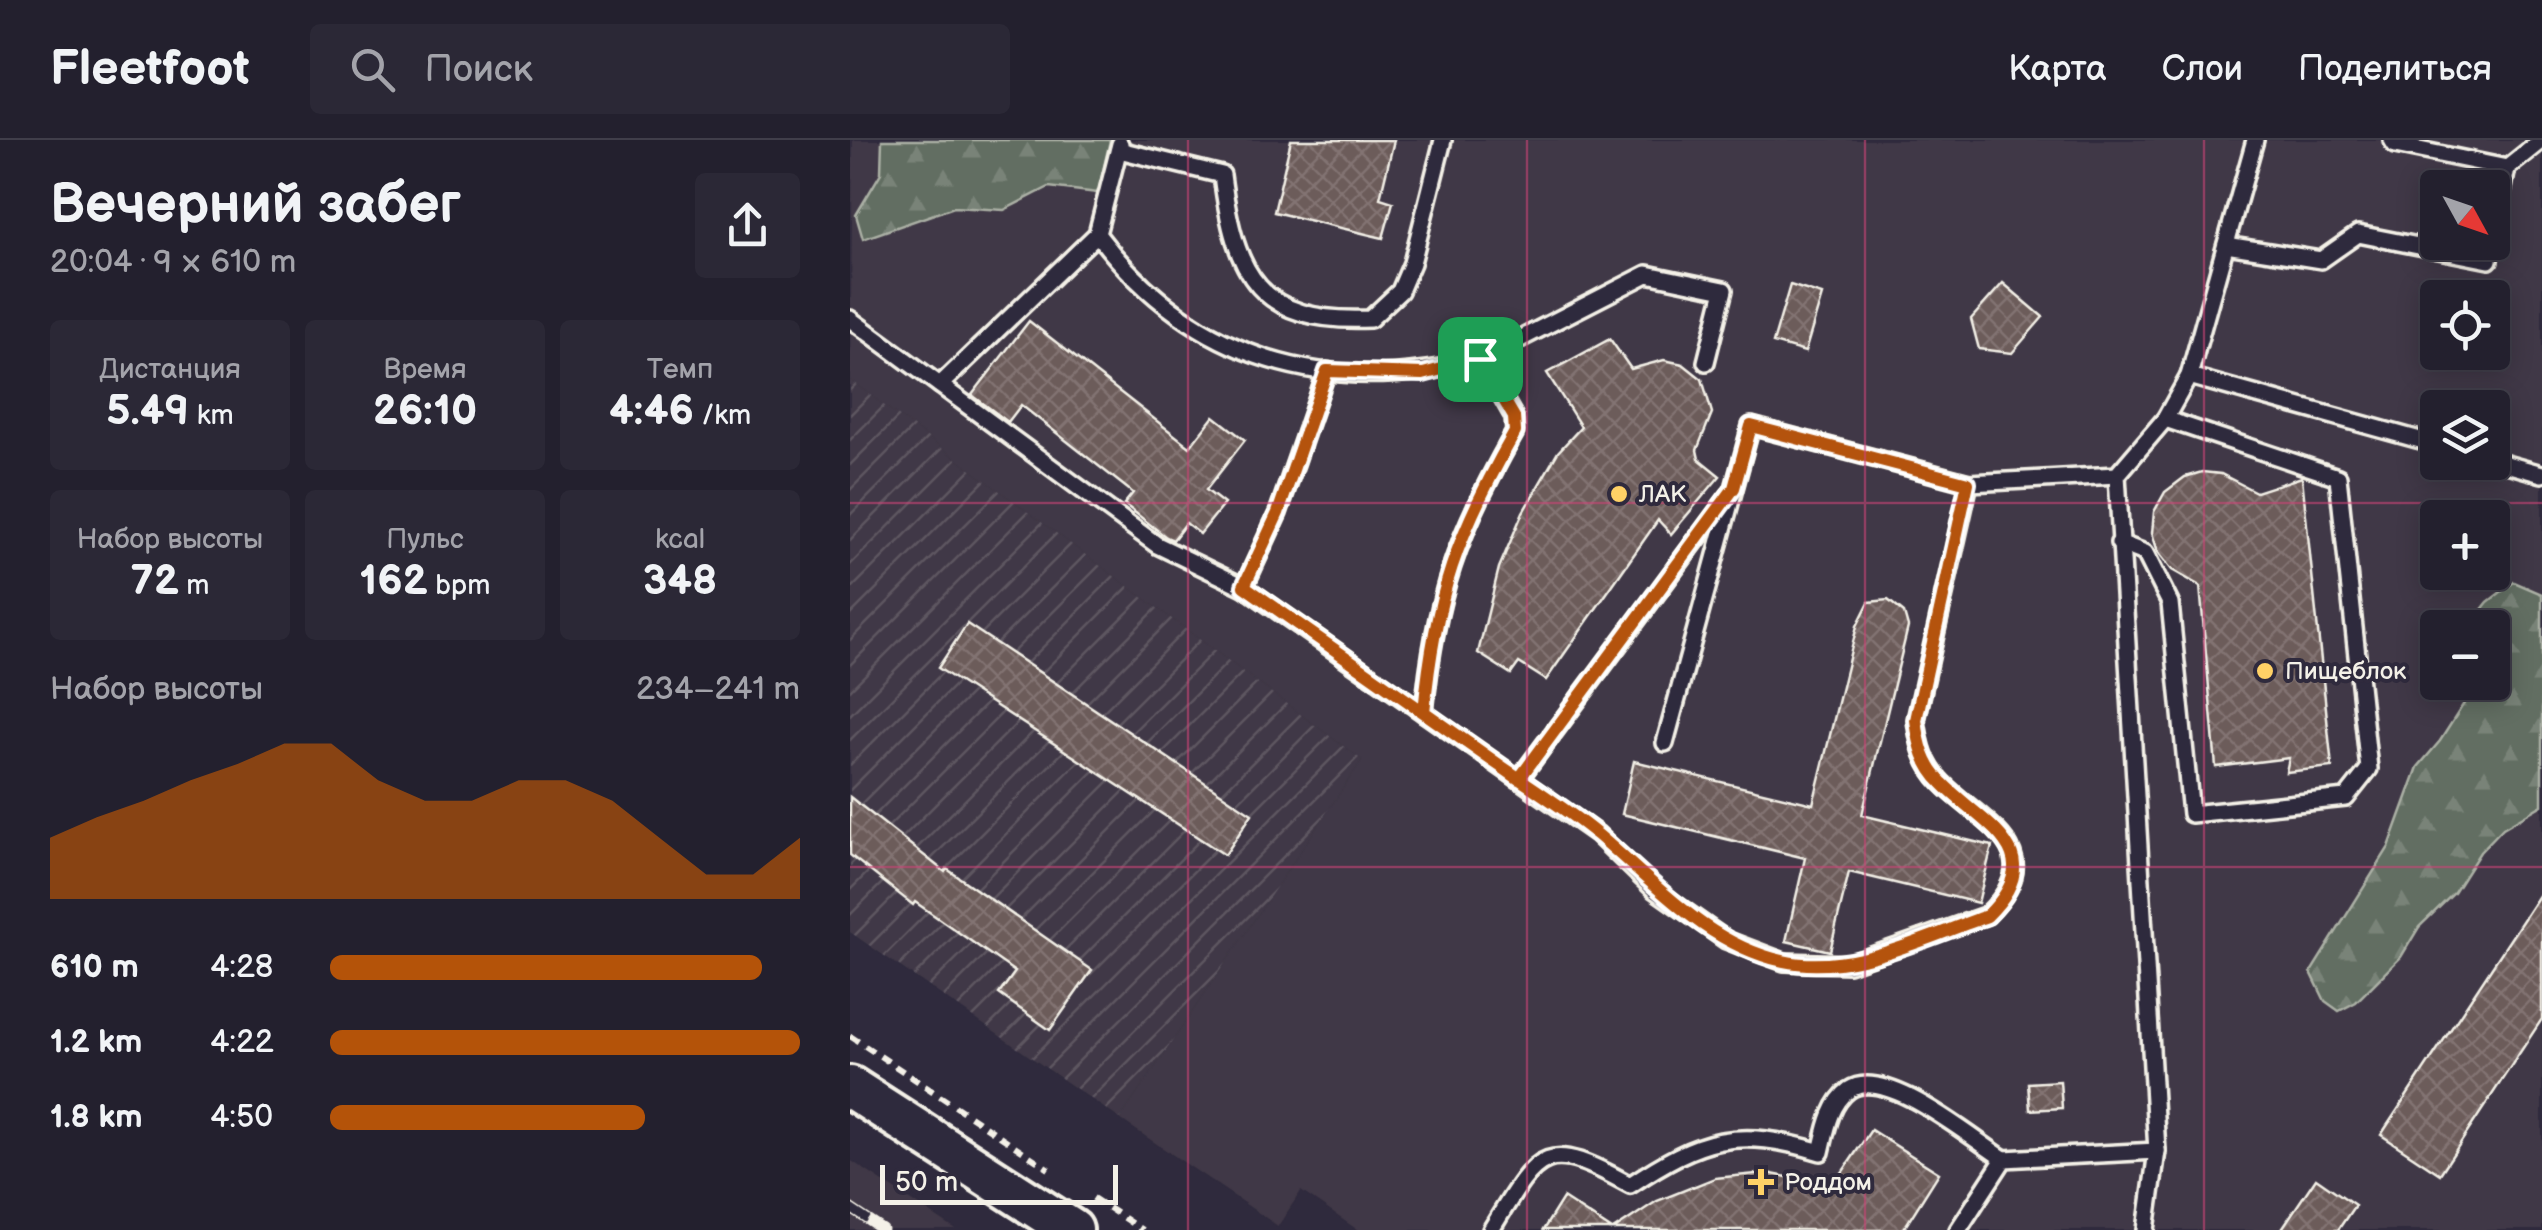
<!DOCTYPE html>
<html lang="ru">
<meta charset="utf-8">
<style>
:root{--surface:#23202e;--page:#2b2836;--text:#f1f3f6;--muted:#a3a3aa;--line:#403e4a;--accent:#b45309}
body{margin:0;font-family:"Balsamiq Sans",sans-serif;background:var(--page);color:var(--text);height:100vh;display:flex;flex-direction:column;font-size:38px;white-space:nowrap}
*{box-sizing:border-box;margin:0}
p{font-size:32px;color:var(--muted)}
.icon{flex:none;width:55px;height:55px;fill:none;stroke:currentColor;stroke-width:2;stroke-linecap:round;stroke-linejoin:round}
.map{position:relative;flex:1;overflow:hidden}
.drawer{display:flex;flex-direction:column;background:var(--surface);width:850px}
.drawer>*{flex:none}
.needle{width:65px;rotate:130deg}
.buttons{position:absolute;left:1570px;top:30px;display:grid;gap:20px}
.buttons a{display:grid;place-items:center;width:90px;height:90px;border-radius:10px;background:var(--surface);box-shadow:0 5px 25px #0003,0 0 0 2px var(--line);font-size:50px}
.scale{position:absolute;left:30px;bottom:25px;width:238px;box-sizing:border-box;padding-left:10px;border:5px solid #f4f1e8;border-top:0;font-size:28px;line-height:35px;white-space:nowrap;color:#f4f1e8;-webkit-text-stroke:8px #2f2a3d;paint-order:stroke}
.pin{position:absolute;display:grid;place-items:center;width:85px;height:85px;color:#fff;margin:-42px;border-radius:20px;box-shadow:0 5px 15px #0006}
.round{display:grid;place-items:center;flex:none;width:105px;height:105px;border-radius:10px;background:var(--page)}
.head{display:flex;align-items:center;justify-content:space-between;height:170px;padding:0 50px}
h1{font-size:55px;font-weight:700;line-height:75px}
.stats{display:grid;grid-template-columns:repeat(3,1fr);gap:15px;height:170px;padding:10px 50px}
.stats div{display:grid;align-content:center;border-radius:10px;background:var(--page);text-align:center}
.stats b{font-size:42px;font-weight:700}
.stats small{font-size:28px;font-weight:400}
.stats p{font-size:28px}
.chart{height:280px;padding:20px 50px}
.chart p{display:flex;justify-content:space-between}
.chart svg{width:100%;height:180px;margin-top:10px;fill:var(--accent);opacity:.7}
ul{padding:0 50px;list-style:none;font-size:32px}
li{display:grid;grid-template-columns:160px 120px 1fr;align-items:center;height:75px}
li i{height:25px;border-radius:12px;background:var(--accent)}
header{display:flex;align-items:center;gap:60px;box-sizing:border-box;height:140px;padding:0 50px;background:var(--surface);border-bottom:2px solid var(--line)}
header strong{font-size:48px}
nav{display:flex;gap:55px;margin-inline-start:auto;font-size:35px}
.search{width:700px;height:90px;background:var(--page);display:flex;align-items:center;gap:25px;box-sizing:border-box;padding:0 35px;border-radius:10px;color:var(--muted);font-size:38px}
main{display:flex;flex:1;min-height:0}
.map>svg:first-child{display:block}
</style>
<header>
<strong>Fleetfoot</strong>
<div class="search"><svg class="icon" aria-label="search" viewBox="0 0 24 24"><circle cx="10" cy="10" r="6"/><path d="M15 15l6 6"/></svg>Поиск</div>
<nav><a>Карта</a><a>Слои</a><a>Поделиться</a></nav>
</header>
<main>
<section class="drawer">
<div class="head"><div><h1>Вечерний забег</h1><p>20:04 · 9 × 610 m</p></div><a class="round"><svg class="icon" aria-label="share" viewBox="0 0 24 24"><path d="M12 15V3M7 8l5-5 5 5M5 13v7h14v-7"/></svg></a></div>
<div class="stats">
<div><p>Дистанция</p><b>5.49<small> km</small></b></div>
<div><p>Время</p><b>26:10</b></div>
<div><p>Темп</p><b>4:46<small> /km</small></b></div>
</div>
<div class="stats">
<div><p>Набор высоты</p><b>72<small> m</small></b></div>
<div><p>Пульс</p><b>162<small> bpm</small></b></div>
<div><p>kcal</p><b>348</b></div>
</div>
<div class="chart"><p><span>Набор высоты</span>234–241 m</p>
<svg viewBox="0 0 160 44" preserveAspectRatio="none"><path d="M0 44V29L10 24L20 20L30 15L40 11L50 6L60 6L70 15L80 20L90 20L100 15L110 15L120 20L130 29L140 38L150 38L160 29V44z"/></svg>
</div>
<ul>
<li><b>610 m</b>4:28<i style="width:92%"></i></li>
<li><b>1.2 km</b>4:22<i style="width:100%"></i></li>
<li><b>1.8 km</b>4:50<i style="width:67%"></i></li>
</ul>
</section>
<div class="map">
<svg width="1692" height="1090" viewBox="0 0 1692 1090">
<defs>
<pattern id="industrial-furrows" width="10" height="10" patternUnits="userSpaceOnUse" patternTransform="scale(2.5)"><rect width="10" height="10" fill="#413946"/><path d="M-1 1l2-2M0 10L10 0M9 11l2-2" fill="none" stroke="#5d5661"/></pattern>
<pattern id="forest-firs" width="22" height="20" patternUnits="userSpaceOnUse" patternTransform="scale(2.5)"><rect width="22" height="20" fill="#626e62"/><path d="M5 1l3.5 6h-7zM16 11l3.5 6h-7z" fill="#798378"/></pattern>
<pattern id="building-cross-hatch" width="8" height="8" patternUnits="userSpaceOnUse" patternTransform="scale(2.5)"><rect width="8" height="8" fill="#6c5b5a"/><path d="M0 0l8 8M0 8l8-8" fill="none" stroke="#827372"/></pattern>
</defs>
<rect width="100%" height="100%" fill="#2f2a3d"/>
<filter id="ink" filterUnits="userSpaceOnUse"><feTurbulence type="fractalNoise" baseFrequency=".01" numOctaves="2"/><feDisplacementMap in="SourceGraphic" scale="20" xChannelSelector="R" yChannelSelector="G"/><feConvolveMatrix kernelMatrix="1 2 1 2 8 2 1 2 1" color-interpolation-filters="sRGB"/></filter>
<g filter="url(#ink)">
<g fill="#413946" fill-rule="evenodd">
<path d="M3,0h1689v1090h-1184l-57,-39 -23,35 -158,-107 242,-359 -512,-380zM1588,48h54v54h-54zM1588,158h54v54h-54zM1588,268h54v54h-54zM1588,378h54v54h-54zM1588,488h54v54h-54z"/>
<path d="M0,1020l106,70h-106z"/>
</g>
<path fill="url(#industrial-furrows)" d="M0,240l512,380 -242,359 -270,-187z"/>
<g fill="url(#forest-firs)" stroke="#abb0a5" stroke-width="2.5">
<path d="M32,0h228l-12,53 -49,-6 -45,23 -50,-3 -91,32 -7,-24 25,-42z"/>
<path d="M1664,442l28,12v211l-39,23 -23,24 -26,41 -35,34 -18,30 -45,45 -17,9 -14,-10 -14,-29 78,-125 29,-80 22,-26 37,-58 15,-1v-54l-24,-1 20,-25z"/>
</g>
<g fill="url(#building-cross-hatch)" stroke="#f4f1e8" stroke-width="2.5">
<path d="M441,0h103l-14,58 13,4 -10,36 -109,-26z"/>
<path d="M1153,143l40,34 -31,36 -33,-4 -8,-30z"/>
<path d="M940,145l32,10 -17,57 -32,-9z"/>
<path d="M179,181l161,126 24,-31 31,24 -39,50 18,14 -24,30 -14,-11 -13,17 -7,-3 -42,-33 9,-11 -112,-88 -13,17 -36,-27z"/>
<path d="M760,199l21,30 33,-9 19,4 19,15 10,34 -15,37 2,9 21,17 -49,58 -13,-14 -112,160 -27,-17 -8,11 -33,-21 21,-85 24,-56 35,-60 23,-25 -34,-54z"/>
<path d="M1352,332l19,2 35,18 46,-15 30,290 -46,5 3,-14 -73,9 -16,-181 -28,-16 -14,-18 -6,-19 2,-21 11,-20 20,-15z"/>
<path d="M1038,460l16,13 4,14 -46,188 130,31 -14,57 -129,-31 -19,79 -44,-10 19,-83 -183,-44 12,-53 179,43 44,-178 12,-24z"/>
<path d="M117,484l285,190 -27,41 -287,-187z"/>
<path d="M0,657l95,75 2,-3 145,101 -42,60 -51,-36 16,-22 -100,-70 -2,3 -63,-50z"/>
<path d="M1692,751v128l-102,155 -59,-39z"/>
<path d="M1210,941l2,27 -32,2 -2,-27z"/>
<path d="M1021,990l68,43 -36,57h-290l44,-29 58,-23 52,-5 66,13z"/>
<path d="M1466,1038l39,27 -17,25h-57z"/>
<path d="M713,1058l49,32h-69z"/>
</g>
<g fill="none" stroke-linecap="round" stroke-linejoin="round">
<defs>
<g id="service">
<path d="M1542,0l3,5 112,23 35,-28"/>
<path d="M269,10l103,25c13,101 37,149 148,144l30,-28 12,-28 31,-123"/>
<path d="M247,94c96,127 232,165 384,125l33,58 1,15c-58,102 -80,163 -91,281"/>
<path d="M1642,102l15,-74"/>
<path d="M1376,105l95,15 37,-26 131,26 3,-18"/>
<path d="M0,179l307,226 87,42 353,247 58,56 71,50 58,22 65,2 138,-49c67,-65 -5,-91 -45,-132 -18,-18 -23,-39 -26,-63l53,-237 -218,-57 -86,317"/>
<path d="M631,219l166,-85 77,16 -18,72"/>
<path d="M1339,236l249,69"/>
<path d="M90,245l157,-151 23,-90"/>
<path d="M1642,320l50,14"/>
<path d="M1267,335l40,676 -11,79"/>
<path d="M1119,343l148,-8 48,-56 24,-43 66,-236"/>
<path d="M1269,403l26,10 25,50 21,211 155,-16 23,-29 -31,-292 -173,-58"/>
<path d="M394,447l34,-74 49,-142"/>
<path d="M669,639l210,-283"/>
<path d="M641,1090c48,-79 53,-93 139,-45 72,-48 107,-58 191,-33 5,-21 9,-48 28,-62 36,-25 122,48 155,69"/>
<path d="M1108,1090l46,-71 153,-8"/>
</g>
<path id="tertiary" d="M0,947l222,143"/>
</defs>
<use href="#service" stroke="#f4f1e8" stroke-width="22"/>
<use href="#tertiary" stroke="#f4f1e8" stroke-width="48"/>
<g stroke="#f4f1e8" stroke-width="6" stroke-dasharray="10 8" stroke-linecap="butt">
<path d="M0,896l199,133"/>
<path d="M243,1058l49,32"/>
</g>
<use href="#service" stroke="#2f2a3d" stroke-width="15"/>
<use href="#tertiary" stroke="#2f2a3d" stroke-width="40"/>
<defs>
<path id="rail" d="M0,1068l33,22"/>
</defs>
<use href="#rail" stroke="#f4f1e8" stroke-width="11"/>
<use href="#rail" stroke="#2f2a3d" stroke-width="8" stroke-dasharray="22" stroke-linecap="butt"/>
</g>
</g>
<g fill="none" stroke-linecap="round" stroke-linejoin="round" filter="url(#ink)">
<defs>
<path id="route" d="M630,219l-57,15 -96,-3 -49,142 -34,73c81,57 161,113 242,170 37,26 77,50 112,79 57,48 108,109 185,126 69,15 140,-23 204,-45 67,-65 -6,-92 -45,-133 -18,-17 -23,-39 -26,-63l52,-237 -217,-57 -17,62 -215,291 -95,-67c11,-117 33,-178 91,-280l-1,-15 -34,-58"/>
</defs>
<use href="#route" stroke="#fff" stroke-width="20"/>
<use href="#route" stroke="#b45309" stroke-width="12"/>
</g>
<path fill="none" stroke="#cc4377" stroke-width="2.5" stroke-opacity="0.55" d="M338,0v1090M677,0v1090M1015,0v1090M1354,0v1090M0,363h1692M0,727h1692"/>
<g fill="#ffd166" stroke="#2f2a3d" stroke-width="4">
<circle cx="769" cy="354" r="10"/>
<circle cx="1415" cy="531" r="10"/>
<path d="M906 1027h10v10h10v10h-10v10h-10v-10h-10v-10h10z"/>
</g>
<g text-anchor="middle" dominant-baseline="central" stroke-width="8" stroke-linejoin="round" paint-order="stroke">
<g font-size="25" fill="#f4f1e8" stroke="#2f2a3d" text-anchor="start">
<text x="789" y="354">ЛАК</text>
<text x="1435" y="531">Пищеблок</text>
<text x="934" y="1042">Роддом</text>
</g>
</g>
</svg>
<div class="buttons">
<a><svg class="needle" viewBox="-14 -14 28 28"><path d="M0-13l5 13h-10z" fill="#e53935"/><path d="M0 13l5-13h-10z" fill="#a3a3aa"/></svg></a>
<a><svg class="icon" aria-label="locate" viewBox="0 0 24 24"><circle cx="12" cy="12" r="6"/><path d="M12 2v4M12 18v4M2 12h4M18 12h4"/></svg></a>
<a><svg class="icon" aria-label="layers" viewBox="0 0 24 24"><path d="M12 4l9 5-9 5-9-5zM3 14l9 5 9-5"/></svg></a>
<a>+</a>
<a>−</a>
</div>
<div class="scale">50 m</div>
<div class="pin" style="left:630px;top:219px;background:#1e9e55"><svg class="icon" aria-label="arrive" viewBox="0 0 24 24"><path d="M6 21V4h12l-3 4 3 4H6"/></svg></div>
</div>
</main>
